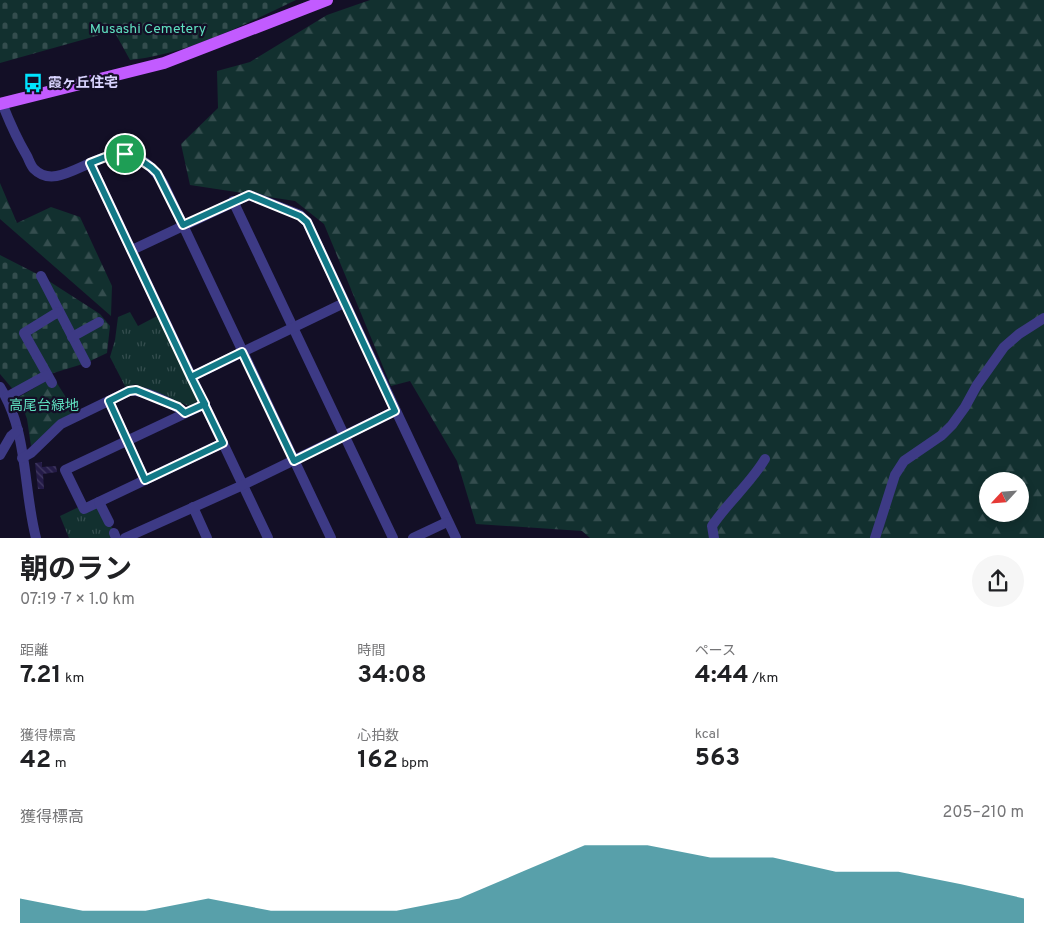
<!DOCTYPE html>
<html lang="ja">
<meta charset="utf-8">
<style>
:root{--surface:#fff;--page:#f6f6f6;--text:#202124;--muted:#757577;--accent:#127987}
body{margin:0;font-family:Overpass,"Noto Sans JP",sans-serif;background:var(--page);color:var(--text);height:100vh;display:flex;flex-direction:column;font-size:19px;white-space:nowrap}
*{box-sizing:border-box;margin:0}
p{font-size:16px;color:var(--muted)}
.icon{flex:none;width:28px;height:28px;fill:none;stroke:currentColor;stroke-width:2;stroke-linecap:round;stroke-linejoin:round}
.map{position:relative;height:538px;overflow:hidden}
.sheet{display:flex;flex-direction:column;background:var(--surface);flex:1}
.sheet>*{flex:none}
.needle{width:32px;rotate:244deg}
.buttons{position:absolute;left:979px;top:472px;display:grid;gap:10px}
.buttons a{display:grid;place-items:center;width:50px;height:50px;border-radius:50%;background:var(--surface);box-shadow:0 2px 8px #0003;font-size:25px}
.pin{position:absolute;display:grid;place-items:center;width:42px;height:42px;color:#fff;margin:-21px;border:2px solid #fff;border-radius:50%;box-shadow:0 1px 5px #0007}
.round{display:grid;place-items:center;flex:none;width:52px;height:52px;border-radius:26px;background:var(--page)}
.head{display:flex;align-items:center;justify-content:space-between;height:85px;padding:0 20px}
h1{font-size:28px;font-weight:700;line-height:38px}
.figures{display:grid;grid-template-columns:repeat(3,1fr);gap:8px;height:85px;padding:5px 20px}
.figures div{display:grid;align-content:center}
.figures b{font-size:25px;font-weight:700}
.figures small{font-size:14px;font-weight:400}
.figures p{font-size:14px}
.chart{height:140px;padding:10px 20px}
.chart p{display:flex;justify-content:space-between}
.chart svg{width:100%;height:90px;margin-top:5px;fill:var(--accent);opacity:.7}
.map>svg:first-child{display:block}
</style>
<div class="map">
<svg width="1044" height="538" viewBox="0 0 1044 538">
<defs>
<pattern id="forest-firs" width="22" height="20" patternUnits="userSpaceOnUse" patternTransform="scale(1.25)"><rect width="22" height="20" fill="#12302f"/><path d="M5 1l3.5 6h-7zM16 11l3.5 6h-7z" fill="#344d4e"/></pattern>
<pattern id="cemetery-stones" width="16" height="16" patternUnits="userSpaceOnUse" patternTransform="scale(1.25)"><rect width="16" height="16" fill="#12302f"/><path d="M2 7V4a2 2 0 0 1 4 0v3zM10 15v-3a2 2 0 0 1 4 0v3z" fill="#344d4e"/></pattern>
<pattern id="park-tufts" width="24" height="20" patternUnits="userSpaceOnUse" patternTransform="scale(1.25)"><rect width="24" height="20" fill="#12302f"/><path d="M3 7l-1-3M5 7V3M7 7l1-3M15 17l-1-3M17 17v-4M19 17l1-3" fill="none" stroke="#344d4e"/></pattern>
<pattern id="building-back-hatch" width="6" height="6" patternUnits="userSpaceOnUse" patternTransform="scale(1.25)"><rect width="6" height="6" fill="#241b47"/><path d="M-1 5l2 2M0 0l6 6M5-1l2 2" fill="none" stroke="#433b63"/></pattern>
</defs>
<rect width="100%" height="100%" fill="#130f26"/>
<g fill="url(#forest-firs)" fill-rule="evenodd">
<path d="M370,0h674v538h-454l-8,-7 -106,-7 -19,-63 -47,-80 -19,5 -67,-162 -29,-23 -105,-16 -9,-41 37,-36 -1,-37 33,-9 77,-47zM988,481h32v33h-32z"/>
<path d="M0,183l17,40 34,-16 29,10 32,69 -1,30 -111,-97z"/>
<path d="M53,377l23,36 -16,6 -29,27 -4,-27 -8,-22z"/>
</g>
<g fill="url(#cemetery-stones)">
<path d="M0,0h296c-53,25 -107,54 -166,60l-16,-29 -114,32z"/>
<path d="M0,255l41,21 59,38 10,12 -3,27 -21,10 -39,12 -31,18 -16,-19z"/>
</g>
<g fill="url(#park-tufts)">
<path d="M130,312l8,14 21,-11 40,83 -4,6 -6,2 -54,-22 -9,4 -16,-31 5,-17 3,-23z"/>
<path d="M99,502l16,32 -5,4h-41l-9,-22 23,-11z"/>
</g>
<path fill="url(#building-back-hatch)" d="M42,462v5l14,-1 1,6 -14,2 1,15h-6l-3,-26z"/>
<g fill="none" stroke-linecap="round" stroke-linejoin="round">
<g stroke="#3d3a85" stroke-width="10">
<path d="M2,103c7,18 15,36 25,53 2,4 4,10 7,13 32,33 85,-58 129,14l168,355"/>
<path d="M90,163l178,375"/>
<path d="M233,201l160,337"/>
<path d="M132,250l117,-55 51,20 7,7 149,316"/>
<path d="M41,276l45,87"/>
<path d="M72,337l27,-15"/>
<path d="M191,377l153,-74"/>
<path d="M52,383l-28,-50 34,-21"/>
<path d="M0,387c28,44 23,101 36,151"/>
<path d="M7,397l40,-22"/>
<path d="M109,401l36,79"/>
<path d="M205,404l-140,66 19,39 139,-66"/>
<path d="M0,455l11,-19 7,-6"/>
<path d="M22,458l9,-5 30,-29 68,-33c14,-2 45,13 56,22"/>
<path d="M99,502l10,20"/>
<path d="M193,507l14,31"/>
<path d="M114,533l2,5"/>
<path d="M125,538l118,-53 152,-74"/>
<path d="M413,538l34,-16"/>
<path d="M714,538l-2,-12c16,-24 38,-42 53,-67"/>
<path d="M875,538l20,-63 9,-14 38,-26 10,-10 13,-18 12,-22 27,-38 15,-13 25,-16"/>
</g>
<path stroke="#c25bff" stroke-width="12" d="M0,104l164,-41 163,-63"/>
</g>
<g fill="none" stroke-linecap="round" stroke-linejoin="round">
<defs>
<path id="route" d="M125,154l-17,2 -18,7 101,214 14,27 -20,9 -7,-6 -42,-17 -7,1 -20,10 36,79 78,-37 -32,-66 51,-25 52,109 101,-50 -88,-189 -7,-6 -51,-21 -66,30 -26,-52c-9,-10 -20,-15 -32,-19"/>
</defs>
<use href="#route" stroke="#fff" stroke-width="10"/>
<use href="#route" stroke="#127987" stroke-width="6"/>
</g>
<defs>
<symbol id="bus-bare" viewBox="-9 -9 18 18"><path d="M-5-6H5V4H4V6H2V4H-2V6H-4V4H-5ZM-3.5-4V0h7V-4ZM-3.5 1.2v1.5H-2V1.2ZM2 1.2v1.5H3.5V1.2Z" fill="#00e5ff" stroke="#130f26" stroke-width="2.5" paint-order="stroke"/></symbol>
</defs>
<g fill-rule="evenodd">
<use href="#bus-bare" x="19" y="69" width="28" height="28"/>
</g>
<g text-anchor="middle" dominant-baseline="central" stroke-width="4.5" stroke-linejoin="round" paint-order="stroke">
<g font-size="14" fill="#5fe0c0" stroke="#130f26">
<text x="148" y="29">Musashi Cemetery</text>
<text x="44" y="406">高尾台緑地</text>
</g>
<g font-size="14" font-weight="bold" fill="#d9d4ff" stroke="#130f26" text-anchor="start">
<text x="48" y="83">霞ヶ丘住宅</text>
</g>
</g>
</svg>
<div class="buttons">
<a><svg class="needle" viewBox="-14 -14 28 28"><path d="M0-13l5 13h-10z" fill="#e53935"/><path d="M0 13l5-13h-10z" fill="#757577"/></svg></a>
</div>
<div class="pin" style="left:125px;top:154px;background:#1e9e55"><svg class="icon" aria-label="arrive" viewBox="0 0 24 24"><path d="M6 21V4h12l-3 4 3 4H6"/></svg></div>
</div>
<section class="sheet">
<div class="head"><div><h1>朝のラン</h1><p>07:19 · 7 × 1.0 km</p></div><a class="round"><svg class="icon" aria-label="share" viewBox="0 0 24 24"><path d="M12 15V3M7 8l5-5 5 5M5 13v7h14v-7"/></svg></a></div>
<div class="figures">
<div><p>距離</p><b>7.21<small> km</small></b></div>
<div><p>時間</p><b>34:08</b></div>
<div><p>ペース</p><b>4:44<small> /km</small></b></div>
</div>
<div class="figures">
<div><p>獲得標高</p><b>42<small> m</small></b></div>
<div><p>心拍数</p><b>162<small> bpm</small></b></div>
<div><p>kcal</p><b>563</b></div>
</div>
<div class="chart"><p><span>獲得標高</span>205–210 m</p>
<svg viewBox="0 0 160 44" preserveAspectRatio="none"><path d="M0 44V32L10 38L20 38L30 32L40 38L50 38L60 38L70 32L80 19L90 6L100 6L110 12L120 12L130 19L140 19L150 25L160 32V44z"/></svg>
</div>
</section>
